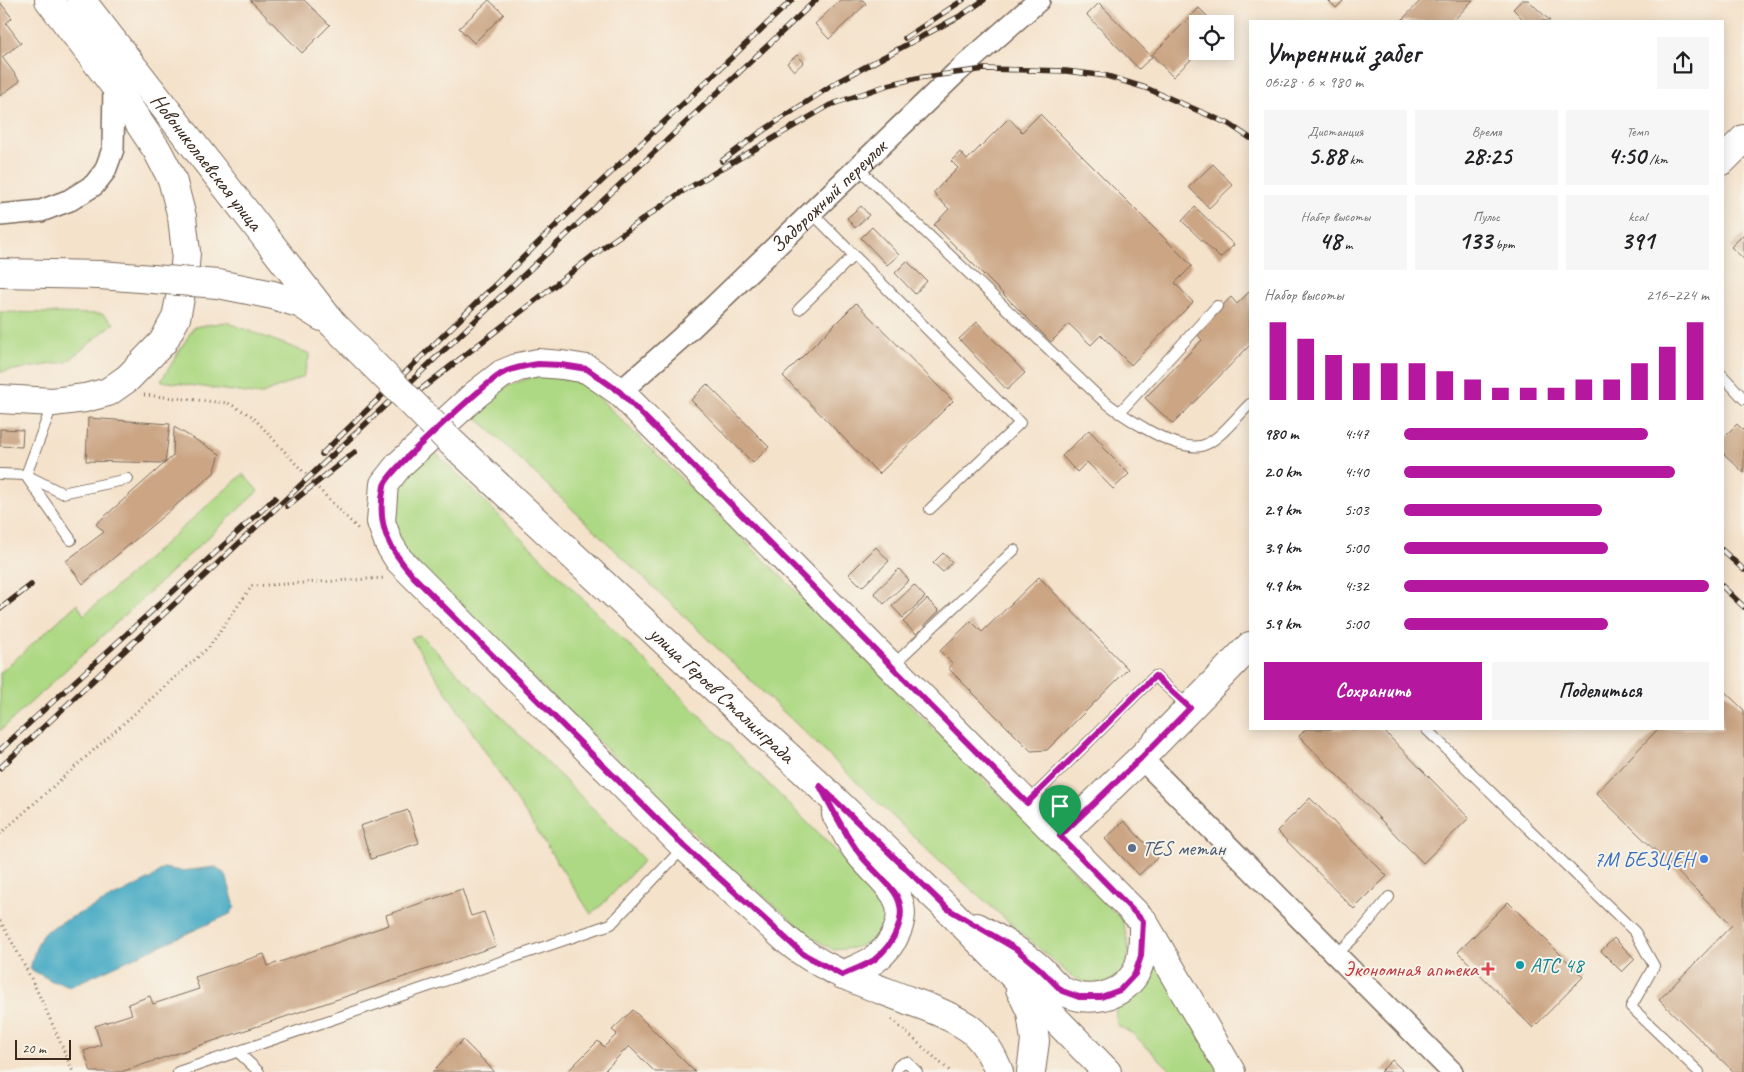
<!DOCTYPE html>
<html lang="ru">
<meta charset="utf-8">
<style>
:root{--surface:#fff;--page:#f6f6f6;--text:#202124;--muted:#757577;--accent:#b5179e}
body{margin:0;font-family:Caveat,sans-serif;background:var(--page);color:var(--text);height:100vh;display:flex;flex-direction:column;font-size:19px;white-space:nowrap}
*{box-sizing:border-box;margin:0}
p{font-size:16px;color:var(--muted)}
.icon{flex:none;width:28px;height:28px;fill:none;stroke:currentColor;stroke-width:2;stroke-linecap:round;stroke-linejoin:round}
.map{position:relative;flex:1;overflow:hidden}
.details{position:absolute;left:1249px;top:20px;width:475px;height:710px;display:flex;flex-direction:column;background:var(--surface);border-radius:0px;box-shadow:0 2px 12px #0003}
.details>*{flex:none}
.controls{position:absolute;left:1189px;top:15px;display:grid;gap:10px}
.controls a{display:grid;place-items:center;width:45px;height:45px;border-radius:0px;background:var(--surface);box-shadow:0 2px 12px #0003;font-size:25px}
.scale{position:absolute;left:15px;bottom:12px;width:56px;box-sizing:border-box;padding-left:5px;border:2px solid #3b2a1e;border-top:0;font-size:14px;line-height:18px;white-space:nowrap;color:#3b2a1e;-webkit-text-stroke:4px #f7f3e8;paint-order:stroke}
.pin{position:absolute;display:grid;place-items:center;width:42px;height:42px;color:#fff;margin:-51px -21px;border-radius:50% 50% 50% 0;rotate:-45deg;box-shadow:0 0 5px #0007}
.pin .icon{rotate:45deg}
.round{display:grid;place-items:center;flex:none;width:52px;height:52px;border-radius:0px;background:var(--page)}
.overview{display:flex;align-items:center;justify-content:space-between;height:85px;padding:0 15px}
h1{font-size:28px;font-weight:800;line-height:38px}
.stats{display:grid;grid-template-columns:repeat(3,1fr);gap:8px;height:85px;padding:5px 15px}
.stats div{display:grid;align-content:center;border-radius:0px;background:var(--page);text-align:center}
.stats b{font-size:25px;font-weight:800}
.stats small{font-size:14px;font-weight:400}
.stats p{font-size:14px}
.chart{height:140px;padding:10px 15px}
.chart p{display:flex;justify-content:space-between}
.chart svg{width:100%;height:90px;margin-top:5px;stroke:var(--accent);stroke-width:6}
.primary-button{display:flex;gap:10px;margin-top:auto;padding:10px 15px}
.primary-button a{flex:1;height:58px;border-radius:0px;background:var(--accent);color:#fff;font-size:20px;font-weight:800;line-height:58px;text-align:center}
.primary-button a+a{background:var(--page);color:var(--text)}
ul{padding:0 15px;list-style:none;font-size:16px}
li{display:grid;grid-template-columns:80px 60px 1fr;align-items:center;height:38px}
li i{height:12px;border-radius:6px;background:var(--accent)}
.map>svg:first-child{display:block}
</style>
<div class="map">
<svg width="1744" height="1072" viewBox="0 0 1744 1072">
<rect width="100%" height="100%" fill="#f7f3e8"/>
<filter id="ink" filterUnits="userSpaceOnUse"><feTurbulence type="fractalNoise" baseFrequency=".02" numOctaves="2"/><feDisplacementMap in="SourceGraphic" scale="10" xChannelSelector="R" yChannelSelector="G"/><feConvolveMatrix kernelMatrix="1 2 1 2 8 2 1 2 1" color-interpolation-filters="sRGB"/></filter>
<filter id="wash" filterUnits="userSpaceOnUse"><feTurbulence type="fractalNoise" baseFrequency=".0096" numOctaves="4" result="noise"/><feDisplacementMap in="SourceGraphic" scale="20" xChannelSelector="R" yChannelSelector="G"/><feGaussianBlur stdDeviation="1.12" result="paint"/><feColorMatrix in="noise" values="0 0 0 0 0 0 0 0 0 0 0 0 0 0 0 0 0 1.4 0 .05"/><feComposite in="paint" operator="in"/></filter>
<g filter="url(#wash)">
<rect width="100%" height="100%" fill="#f4e2cb"/>
<g fill="#aed984" stroke="#748251">
<path d="M0,312l102,2 12,9 -47,39 -67,10z"/>
<path d="M226,322l84,32 -7,23 -43,18 -99,-14 33,-54z"/>
<path d="M535,376h11l30,5 17,11 263,258 266,270c5,18 13,41 -4,56 -7,6 -15,8 -25,8 -7,0 -15,-5 -22,-8l-132,-115 -468,-449 29,-23z"/>
<path d="M435,452l438,436 12,21 -3,18 -13,15 -16,6 -19,2 -20,-11 -93,-79 -321,-311c-3,-12 -9,-30 -9,-42 0,-19 31,-43 44,-55z"/>
<path d="M243,474l15,17 -258,240v-58l77,-69 7,11z"/>
<path d="M420,635l224,225 -40,43 -13,11 -180,-276z"/>
<path d="M1158,964l62,108h-47l-40,-38 -16,-9c-5,-34 4,-21 24,-38 7,-6 12,-16 17,-23z"/>
</g>
<path fill="#43a9c3" stroke="#3f6a70" d="M216,867l10,8 9,32 -5,7 -159,72 -19,-5 -22,-12 5,-19 8,-17 17,-10 90,-44 13,-11 18,3z"/>
<g id="blocks">
<g fill="#cba584">
<path d="M250,0h54l26,25 -28,28z"/>
<path d="M489,0l15,14 -30,29 -15,-15z"/>
<path d="M840,0h23l3,4 -37,35 -14,-15z"/>
<path d="M1328,0h16l-8,8z"/>
<path d="M1421,0h52l-20,21h-52z"/>
<path d="M1522,0h6l22,21h-25l-12,-12z"/>
<path d="M0,2l12,16 -6,5 15,20 -19,14 18,24 -20,15z"/>
<path d="M1099,3l53,54 -13,12 -52,-54z"/>
<path d="M1199,8l16,16h-17v27h2l-27,26 -21,-22z"/>
<path d="M797,55l7,7 -10,9 -7,-8z"/>
<path d="M1040,114l152,152 -17,17 18,19 -62,63 -30,-30 -10,10 -22,-21 -18,18 -117,-117 15,-16 -16,-16 25,-25 -7,-7 9,-9 7,8 42,-42 13,14z"/>
<path d="M1213,164l20,21 -24,23 -20,-21z"/>
<path d="M861,206l8,9 -14,13 -8,-10z"/>
<path d="M1195,207l39,38 -14,13 -38,-37z"/>
<path d="M872,227l27,28 -12,10 -26,-27z"/>
<path d="M1744,234v25l-13,-12z"/>
<path d="M907,261l20,20 -12,13 -20,-21z"/>
<path d="M1250,291v54l-77,79 -28,-26 57,-58 -6,-7 35,-36 6,7z"/>
<path d="M856,303l97,98 -74,73 -96,-98z"/>
<path d="M977,322l48,51 -18,17 -48,-51z"/>
<path d="M707,384l62,63 -16,16 -62,-63z"/>
<path d="M88,418l82,6 -5,39 -79,-2z"/>
<path d="M1737,424l7,7v42l-22,-21v-13z"/>
<path d="M174,427l46,27 -6,19 -131,111 -17,-23 38,-29 -8,-8 77,-68z"/>
<path d="M0,429l23,1 -1,17 -22,-1z"/>
<path d="M1089,430l15,16 -2,1 27,27 -16,15 -26,-27 -10,10 -15,-16z"/>
<path d="M876,547l13,14 -27,26 -13,-13z"/>
<path d="M943,553l9,9 -9,10 -10,-9z"/>
<path d="M899,569l10,11 -25,24 -10,-11z"/>
<path d="M1039,577l89,92 -81,81 -16,1 -83,-83 5,-4 -13,-13 31,-30 11,11z"/>
<path d="M914,585l11,12 -22,21 -11,-12z"/>
<path d="M927,599l12,12 -23,23 -13,-12z"/>
<path d="M1722,689l22,21v362h-10l-75,-72 73,-75 -136,-132 62,-64h64z"/>
<path d="M1306,729h76l87,89 -46,45 -124,-127z"/>
<path d="M1310,798l77,78 -33,33 -77,-78z"/>
<path d="M408,810l11,33 -48,16 -11,-33z"/>
<path d="M1124,821l34,36 -19,18 -34,-36z"/>
<path d="M462,889l9,27 13,-4 12,34 -375,126h-30l-7,-21 17,-6 -6,-19 37,-12 -4,-10 22,-8 3,8 46,-15 -4,-12 69,-23 4,12 121,-41 -3,-10z"/>
<path d="M1508,902l75,75 -50,51 -75,-76z"/>
<path d="M1614,938l21,21 -13,13 -21,-21z"/>
<path d="M633,1010l62,62h-40l-26,-26 -26,26h-36l31,-31 6,6 13,-13 -5,-4z"/>
<path d="M463,1040l32,32h-63z"/>
<path d="M1392,1060l12,12h-24z"/>
</g>
</g>
</g>
<g filter="url(#ink)">
<use href="#blocks" fill-opacity="0" stroke="#7c6a5b" stroke-width="1"/>
<g fill="none" stroke-linecap="round" stroke-linejoin="round">
<defs>
<g id="lane">
<path d="M857,167l242,230c21,17 74,54 102,49 16,-3 37,-31 49,-42"/>
<path d="M811,212l209,211 -90,86"/>
<path d="M799,309l55,-54"/>
<path d="M1722,375l22,24"/>
<path d="M1119,413l98,-107"/>
<path d="M0,474l26,1 27,-72"/>
<path d="M26,475l36,18 66,-14"/>
<path d="M26,476l45,64"/>
<path d="M892,666l122,-116"/>
<path d="M1426,729l209,203 19,34 -23,41 68,65"/>
<path d="M1027,803l128,-127 34,31"/>
<path d="M1335,956l26,-25 28,-34"/>
<path d="M238,1052l21,20"/>
<path d="M178,1072l433,-148 73,-77"/>
<path d="M897,1072c-1,-6 4,-9 10,-10l10,10"/>
</g>
<g id="street">
<path d="M0,215l41,-4 29,-11 24,-15 11,-14 8,-22 1,-64"/>
<path id="s1" d="M620,392l61,-54 275,-265 83,-73"/>
<path d="M1141,758l311,314"/>
</g>
<g id="secondary">
<path id="s2" d="M81,0l251,323"/>
<path d="M1722,161l22,-22"/>
<path d="M0,273l100,2"/>
<path d="M218,284l55,11 28,9 21,13"/>
<path d="M0,399l53,3 32,-4 23,-6 20,-14 35,-36 13,-24 8,-40 2,-26 -4,-35 -10,-38 -15,-29 -43,-65 -65,-85"/>
<path id="s3" d="M450,441l370,345 128,123 159,163"/>
<path d="M836,814c7,13 14,28 23,39 11,14 26,26 36,41 15,23 -2,52 -21,66 -10,6 -21,10 -31,15"/>
<path d="M1060,836l81,-78 109,-112"/>
<path d="M977,927c22,12 42,24 61,40 8,7 16,19 25,24 24,13 57,7 72,-17 9,-15 8,-36 8,-53"/>
<path d="M1020,989l11,23 4,29 -4,31"/>
<path d="M999,1072c-6,-16 -16,-33 -30,-44 -18,-12 -38,-20 -59,-27 -43,-17 -87,-30 -123,-61l-103,-94 -285,-286 -10,-16 -8,-22 3,-38 15,-19 76,-70 27,-21 17,-7 19,-4 24,2 25,4 33,23 523,529 88,151"/>
</g>
</defs>
<use href="#lane" stroke="#7c6a5b" stroke-width="12"/>
<use href="#street" stroke="#7c6a5b" stroke-width="24"/>
<use href="#secondary" stroke="#7c6a5b" stroke-width="30"/>
<g stroke="#7c6a5b" stroke-width="3" stroke-dasharray="1 4" stroke-linecap="butt">
<path d="M144,395l84,8 24,13 67,73 40,41"/>
<path d="M0,834l209,-187 43,-61 133,-8"/>
<path d="M0,921c29,49 51,99 73,151"/>
<path d="M892,1020l59,52"/>
</g>
<use href="#lane" stroke="#fff" stroke-width="10"/>
<use href="#street" stroke="#fff" stroke-width="21"/>
<use href="#secondary" stroke="#fff" stroke-width="28"/>
<defs>
<g id="rail">
<path d="M905,38l58,-38"/>
<path d="M722,161l39,-29 76,-50 125,-67 22,-15"/>
<path d="M420,390l188,-146 72,-51 150,-88 58,-20 29,-7 68,-9 81,2 41,5 39,12 83,36 21,14"/>
<path d="M322,454l261,-255 209,-199"/>
<path d="M287,506l68,-54"/>
<path d="M1722,550l22,20"/>
<path d="M1722,586l22,21"/>
<path d="M0,609l31,-24"/>
<path d="M0,750l275,-252"/>
<path d="M0,768l816,-768"/>
</g>
</defs>
<use href="#rail" stroke="#3b2a1e" stroke-width="5.5"/>
<use href="#rail" stroke="#f7f3e8" stroke-width="4" stroke-dasharray="11" stroke-linecap="butt"/>
<defs>
<g id="secondary-bridge">
<path d="M100,275l118,9"/>
<path d="M332,323l118,118"/>
</g>
</defs>
<use href="#secondary-bridge" stroke="#7c6a5b" stroke-width="30" stroke-linecap="butt"/>
<use href="#secondary-bridge" stroke="#fff" stroke-width="28"/>
</g>
</g>
<g fill="none" stroke-linecap="round" stroke-linejoin="round" filter="url(#ink)">
<defs>
<path id="route" d="M538,364l24,1 25,4 33,23 407,411 128,-127 35,32 -49,50 -81,78 83,85 -2,35 -6,18 -15,16 -19,7h-22l-17,-6 -22,-22 -24,-20 -68,-40 -128,-123c12,22 24,47 39,67 10,14 26,26 36,40 15,23 -2,52 -21,67 -10,6 -21,10 -32,15l-39,-21 -119,-108 -271,-270c-25,-28 -37,-52 -29,-90 3,-15 100,-101 117,-112 11,-6 24,-8 37,-10z"/>
</defs>
<use href="#route" stroke="#fff" stroke-width="10"/>
<use href="#route" stroke="#b5179e" stroke-width="6"/>
</g>
<circle fill="#5c6f8a" stroke="#f7f3e8" stroke-width="2" cx="1132" cy="848" r="5"/>
<circle fill="#3f7fe0" stroke="#f7f3e8" stroke-width="2" cx="1704" cy="859" r="5"/>
<circle fill="#0f9aa8" stroke="#f7f3e8" stroke-width="2" cx="1520" cy="965" r="5"/>
<path fill="#e0444e" stroke="#f7f3e8" stroke-width="2" d="M1485.5 961.5h5v5h5v5h-5v5h-5v-5h-5v-5h5z"/>
<g text-anchor="middle" dominant-baseline="central" stroke-width="4" stroke-linejoin="round" paint-order="stroke">
<g font-size="21" fill="#3b2a1e" stroke="#f7f3e8">
<text stroke="none"><textPath href="#s2" startOffset="205">Новониколаевская улица</textPath></text>
<text stroke="none"><textPath href="#s1" startOffset="286">Задорожный переулок</textPath></text>
<text stroke="none"><textPath href="#s3" startOffset="372">улица Героев Сталинграда</textPath></text>
</g>
<g font-size="21" fill="#4e5e75" stroke="#f7f3e8" text-anchor="start">
<text x="1142" y="848">TES метан</text>
</g>
<g font-size="21" fill="#366cbe" stroke="#f7f3e8" text-anchor="end">
<text x="1694" y="859">7М БЕЗЦЕН</text>
</g>
<g font-size="21" fill="#0d838f" stroke="#f7f3e8" text-anchor="start">
<text x="1530" y="965">АТС 48</text>
</g>
<g font-size="21" fill="#be3a42" stroke="#f7f3e8" text-anchor="end">
<text x="1478" y="969">Экономная аптека</text>
</g>
</g>
</svg>
<div class="controls">
<a><svg class="icon" aria-label="locate" viewBox="0 0 24 24"><circle cx="12" cy="12" r="6"/><path d="M12 2v4M12 18v4M2 12h4M18 12h4"/></svg></a>
</div>
<div class="scale">20 m</div>
<div class="pin" style="left:1060px;top:836px;background:#1e9e55"><svg class="icon" aria-label="arrive" viewBox="0 0 24 24"><path d="M6 21V4h12l-3 4 3 4H6"/></svg></div>
<section class="details">
<div class="overview"><div><h1>Утренний забег</h1><p>06:28 · 6 × 980 m</p></div><a class="round"><svg class="icon" aria-label="share" viewBox="0 0 24 24"><path d="M12 15V3M7 8l5-5 5 5M5 13v7h14v-7"/></svg></a></div>
<div class="stats">
<div><p>Дистанция</p><b>5.88<small> km</small></b></div>
<div><p>Время</p><b>28:25</b></div>
<div><p>Темп</p><b>4:50<small> /km</small></b></div>
</div>
<div class="stats">
<div><p>Набор высоты</p><b>48<small> m</small></b></div>
<div><p>Пульс</p><b>133<small> bpm</small></b></div>
<div><p>kcal</p><b>391</b></div>
</div>
<div class="chart"><p><span>Набор высоты</span>216–224 m</p>
<svg viewBox="0 0 160 44" preserveAspectRatio="none"><path d="M5 44V6M15 44V14M25 44V22M35 44V26M45 44V26M55 44V26M65 44V30M75 44V34M85 44V38M95 44V38M105 44V38M115 44V34M125 44V34M135 44V26M145 44V18M155 44V6"/></svg>
</div>
<ul>
<li><b>980 m</b>4:47<i style="width:80%"></i></li>
<li><b>2.0 km</b>4:40<i style="width:89%"></i></li>
<li><b>2.9 km</b>5:03<i style="width:65%"></i></li>
<li><b>3.9 km</b>5:00<i style="width:67%"></i></li>
<li><b>4.9 km</b>4:32<i style="width:100%"></i></li>
<li><b>5.9 km</b>5:00<i style="width:67%"></i></li>
</ul>
<div class="primary-button"><a>Сохранить</a><a>Поделиться</a></div>
</section>
</div>
